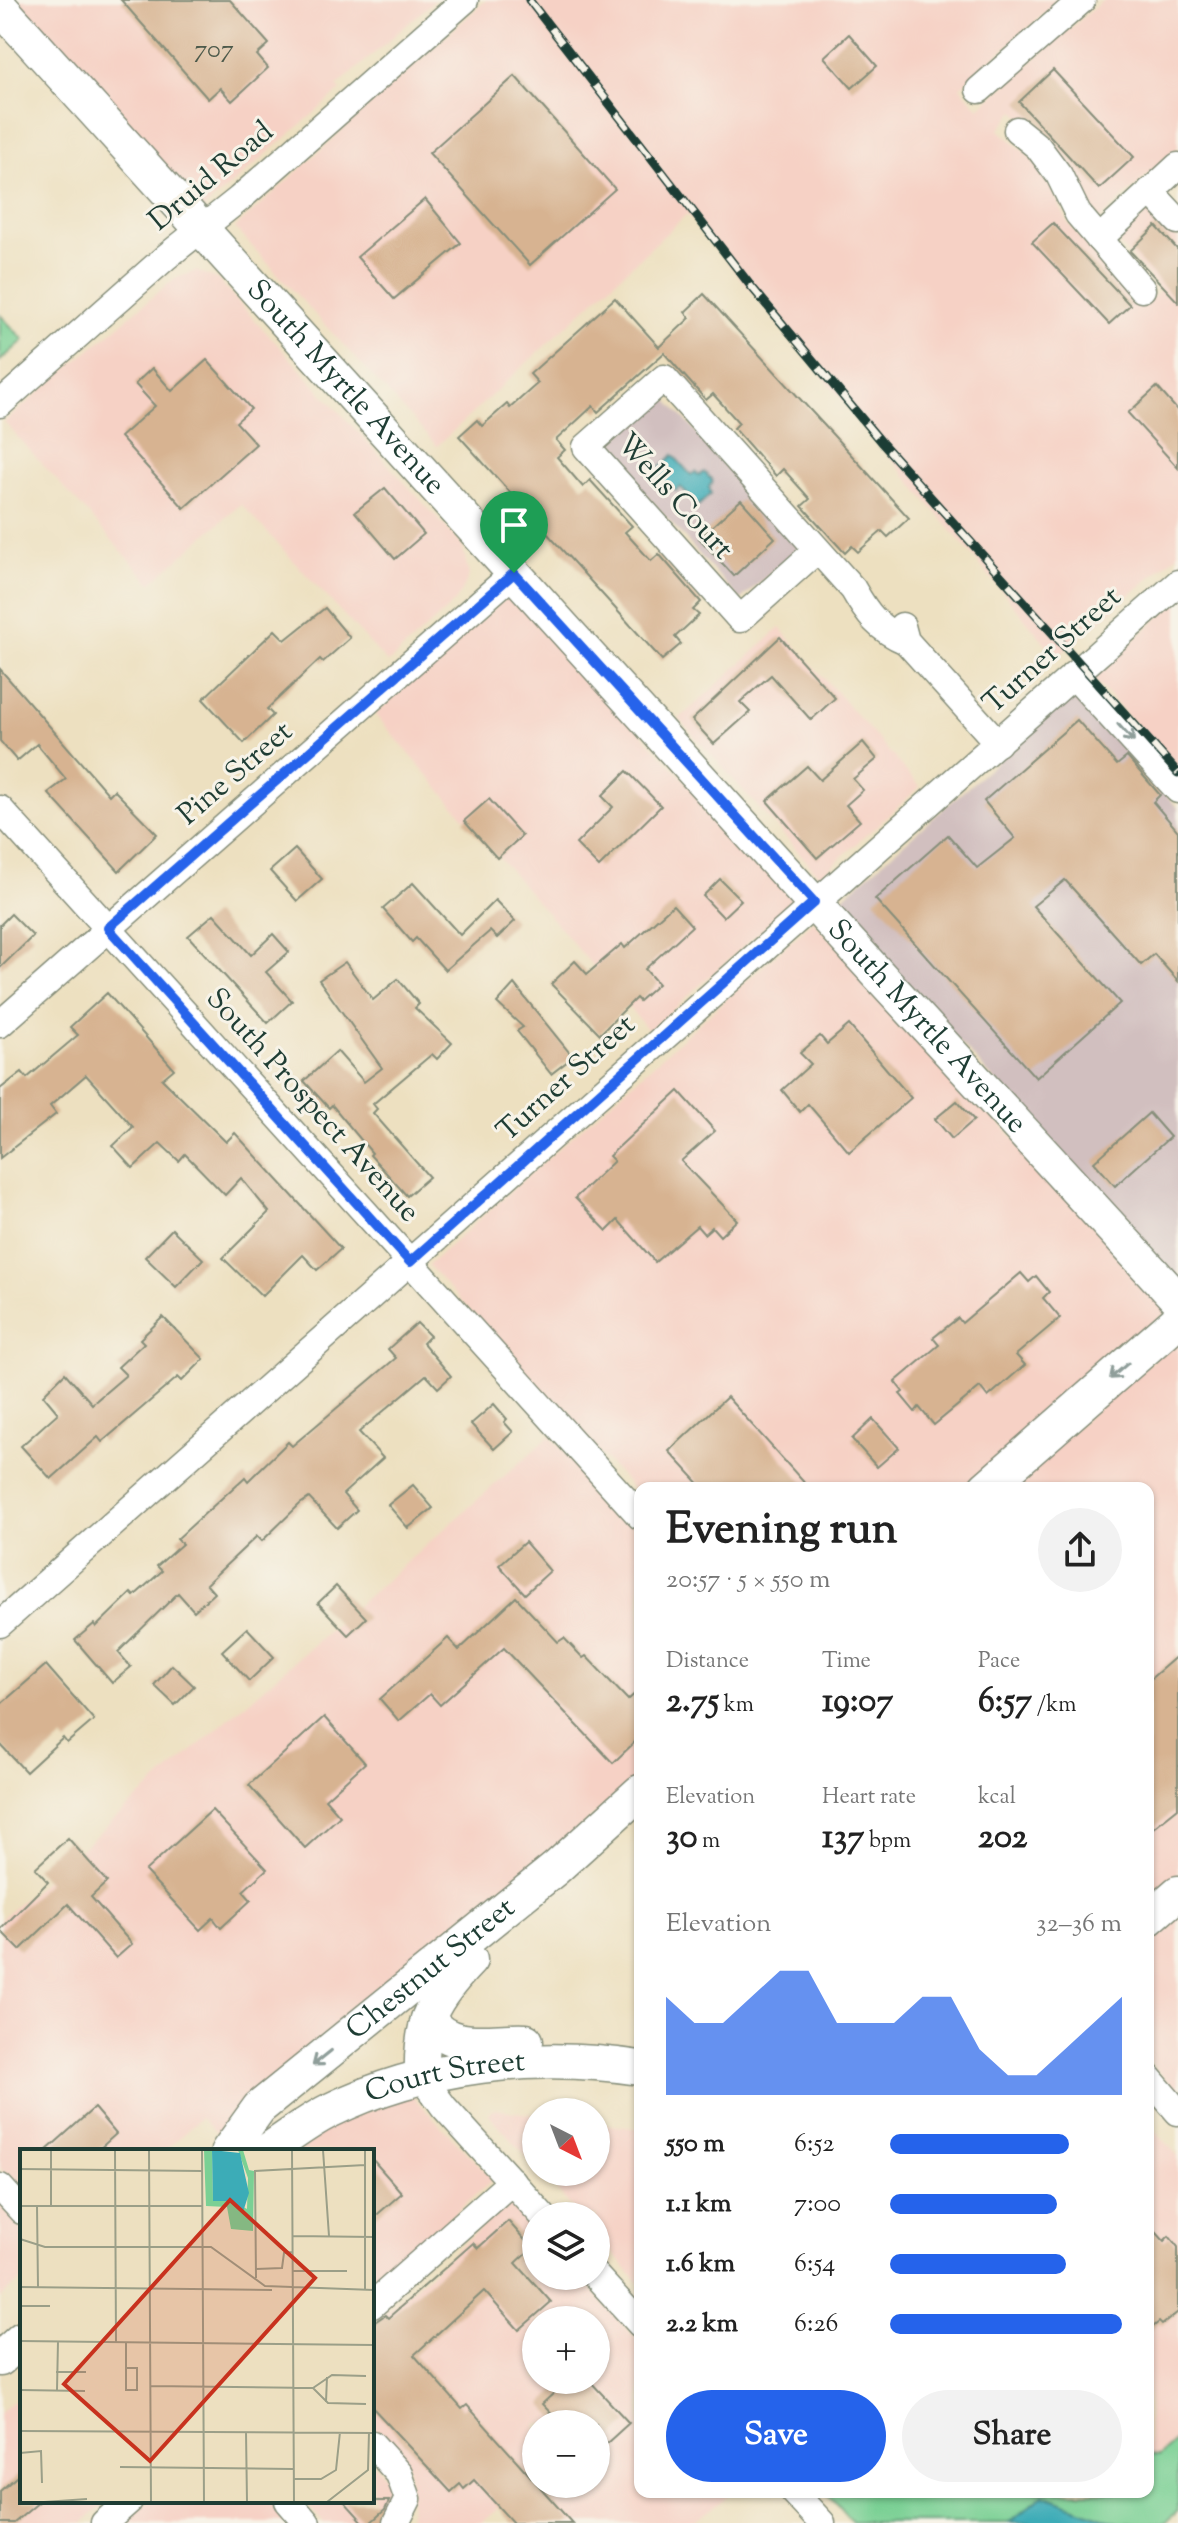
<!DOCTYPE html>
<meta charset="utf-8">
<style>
:root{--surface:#fff;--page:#f2f2f2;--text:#222;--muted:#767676;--accent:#2563eb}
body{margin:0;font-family:"Sorts Mill Goudy",serif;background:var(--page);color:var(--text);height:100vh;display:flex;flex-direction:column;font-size:30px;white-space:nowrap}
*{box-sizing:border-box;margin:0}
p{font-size:26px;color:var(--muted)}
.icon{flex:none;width:44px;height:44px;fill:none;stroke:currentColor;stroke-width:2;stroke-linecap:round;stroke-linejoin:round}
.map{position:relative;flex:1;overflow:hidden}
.side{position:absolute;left:634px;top:1482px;width:520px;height:1016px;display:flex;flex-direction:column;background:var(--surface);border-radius:16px;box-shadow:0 2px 6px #0004}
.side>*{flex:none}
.needle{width:52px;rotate:138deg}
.tools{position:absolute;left:522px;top:2098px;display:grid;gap:16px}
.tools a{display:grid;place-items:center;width:88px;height:88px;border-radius:50%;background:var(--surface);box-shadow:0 2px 6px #0004;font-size:40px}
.pin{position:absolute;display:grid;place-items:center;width:68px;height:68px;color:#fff;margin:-82px -34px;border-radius:50% 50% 50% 0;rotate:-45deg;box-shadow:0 0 8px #0007}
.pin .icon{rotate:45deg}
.round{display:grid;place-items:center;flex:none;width:84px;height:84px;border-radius:42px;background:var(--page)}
.overview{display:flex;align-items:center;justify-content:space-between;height:136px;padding:0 32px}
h1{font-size:44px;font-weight:700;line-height:60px}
.stats{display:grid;grid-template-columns:repeat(3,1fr);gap:12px;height:136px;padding:8px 32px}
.stats div{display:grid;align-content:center}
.stats b{font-size:34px;font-weight:700}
.stats small{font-size:22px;font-weight:400}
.stats p{font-size:22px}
.chart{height:224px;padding:16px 32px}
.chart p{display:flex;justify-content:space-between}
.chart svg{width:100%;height:144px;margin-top:8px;fill:var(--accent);opacity:.7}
.cta{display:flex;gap:16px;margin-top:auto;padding:16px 32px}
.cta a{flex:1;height:92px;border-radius:48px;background:var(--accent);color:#fff;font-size:32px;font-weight:700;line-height:92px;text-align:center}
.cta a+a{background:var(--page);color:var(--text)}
ul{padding:0 32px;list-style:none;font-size:26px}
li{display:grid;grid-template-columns:128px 96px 1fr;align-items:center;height:60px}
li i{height:20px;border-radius:10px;background:var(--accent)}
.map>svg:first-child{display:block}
</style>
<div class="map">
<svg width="1178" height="2523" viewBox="0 0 1178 2523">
<rect width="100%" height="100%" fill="#f7f3e8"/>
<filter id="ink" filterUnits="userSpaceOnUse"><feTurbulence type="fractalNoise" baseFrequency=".0125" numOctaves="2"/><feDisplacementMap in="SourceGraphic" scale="16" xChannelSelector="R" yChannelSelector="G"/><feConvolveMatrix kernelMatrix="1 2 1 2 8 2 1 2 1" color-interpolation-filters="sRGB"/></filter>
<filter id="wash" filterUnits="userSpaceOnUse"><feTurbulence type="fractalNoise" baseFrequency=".006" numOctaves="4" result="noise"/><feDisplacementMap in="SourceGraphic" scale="32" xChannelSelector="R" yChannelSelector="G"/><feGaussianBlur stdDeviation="1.8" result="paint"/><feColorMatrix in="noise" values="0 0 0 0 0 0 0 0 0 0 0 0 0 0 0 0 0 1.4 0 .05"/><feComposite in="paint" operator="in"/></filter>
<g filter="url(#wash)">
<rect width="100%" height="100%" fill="#ede0c0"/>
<g fill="#f6d1c5" fill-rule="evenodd">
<path d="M11,0h424l-98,86 4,4 -140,121z"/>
<path d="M486,0h574l-100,87 19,21 124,-108h75v147l-79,73 -11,-12 -42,-70 -31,-27 -16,19 30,26 19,25 20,42 73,84 19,-16 -43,-50 33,-31 28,29v315l-121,103 -370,-443 -250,232 -202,-218z"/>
<path d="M196,271l21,8 245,266 7,30 -6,14 -8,13 -67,61 -147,-159 -90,79 -147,-161 170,-143z"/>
<path d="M512,593l283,307 -146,131 -274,-317z"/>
<path d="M1178,601v170l-86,-94z"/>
<path d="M780,628l140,159 -100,89 -141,-157z"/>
<path d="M814,921l356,388 -205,179h-325v9l-212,-232z"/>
<path d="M1178,1338v536l-30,26v-412h-141z"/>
<path d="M550,1436l90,98v240l-94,84 -304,249 -24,27 -17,-16 -37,33h-142v41l-22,-24v-248z"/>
<path d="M1178,1911v182l-30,-34v-121z"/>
<path d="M411,2095l82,84 -121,108v-136h-82l44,-27z"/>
<path d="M495,2109l41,6v52l-48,-54z"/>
<path d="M1148,2122l30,34v283l-19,17 -11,-1z"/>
<path d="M596,2123l44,6v155l-44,-50v-18h-16l-40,-44h56z"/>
<path d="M512,2200l24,27v49h43l61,67v149h94l-44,31h-127l-33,-43 -48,43h-72l-2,-58 -36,-40v-101zM536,2320h60v60h-60zM536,2424h60v60h-60z"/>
<path d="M0,2205l22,25v49l-22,20z"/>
<path d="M22,2393v108h86l-25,22h-83v-110z"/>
<path d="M372,2462l16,18 6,17 -11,22 -5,4h-54l-20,-22h68z"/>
<path d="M150,2501h121l20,22h-166z"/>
</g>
<g fill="#d1bfbf">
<path d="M664,396l135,152 -59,52 -135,-151z"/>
<path d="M1074,694l104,114v473l-344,-376z"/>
</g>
<g fill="#7ad094" stroke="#4c8664" stroke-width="2">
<path d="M0,315l24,25 -24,21z"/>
<path d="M1178,2439v72l-14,12h-45l-76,-28 -34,28h-157l-27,-31h323v-37l11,1z"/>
</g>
<g fill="#3cacb7" stroke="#2e7476" stroke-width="2">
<path d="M673,455l18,20 4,-3 4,4 5,-4 9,9 -4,6 2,7 -13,12 -17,-19 -5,4 -4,-4 -4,4 -10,-11 4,-4 -3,-7z"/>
<path d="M1043,2495l76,28h-110z"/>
</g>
<g id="blocks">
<g fill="#d7b391">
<path d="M121,0h109l39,44 -12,11 11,13 -36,33 -12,-13 -12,11z"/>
<path d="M849,34l28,32 -25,22 -28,-31z"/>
<path d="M1053,70l81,87 -35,32 -80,-87z"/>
<path d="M515,76l100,113 -85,76 -101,-112z"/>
<path d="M425,199l36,44 -67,56 -37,-42z"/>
<path d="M1053,223l77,82 -21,19 -77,-82z"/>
<path d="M1156,226l22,24v52l-48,-51z"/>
<path d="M704,294l205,224 -21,19 -6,-6 -24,21 -6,-6 -7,7 -43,-47 8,-7 -27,-30 -7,7 -42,-48 5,-5 -26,-29 -7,6 -42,-47 -66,59 -5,-6 -37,34 9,10 -8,7 26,30 7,-7 42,46 -7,6 26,29 8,-7 42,48 -8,8 6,5 -24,22 6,7 -19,16 -203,-224 18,-16 5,6 25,-22 3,4 28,-25 -8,-9 85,-76 44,49 31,-29 -5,-6z"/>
<path d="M207,360l44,49 -15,13 20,22 -72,64 -64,-71 35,-31 -20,-22 17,-16 20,23z"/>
<path d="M1157,387l21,24v57l-50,-55z"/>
<path d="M385,488l39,46 -29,25 -40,-47z"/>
<path d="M741,500l34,38 -41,38 -35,-38z"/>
<path d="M325,608l25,30 -27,24 -3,-3 -53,50 6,6 -29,28 -41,-44 72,-69 10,10z"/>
<path d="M780,637l55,61 -24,22 -40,-45 -31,27 10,10 -36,32 -22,-24z"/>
<path d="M0,669l109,126 5,-5 43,44 -38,37 -71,-78 18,-14 -29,-35 -20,17 -17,-20z"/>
<path d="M1077,720l40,45 10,-8 33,38 -7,7 25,29v150l-24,-27 -13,11 -76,-85 -32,26 87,97 -84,75 -161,-179 73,-64 29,33 38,-30 -31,-37z"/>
<path d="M863,742l14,17 -24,20 10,11 -17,15 14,16 -43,37 -50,-57 40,-35 13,14z"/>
<path d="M627,771l34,35 -62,61 -23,-23 37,-37 -11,-11z"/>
<path d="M489,799l33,37 -25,22 -33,-37z"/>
<path d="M295,849l27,30 -25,22 -27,-30z"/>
<path d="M720,879l21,21 -18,17 -20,-21z"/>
<path d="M413,883l47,52 35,-35 20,21 -18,17 -7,-7 -45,39 -29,-32 -4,4 -29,-33z"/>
<path d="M673,905l19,21 -47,43 13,15 -19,17 -3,-3 -36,36 -49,-50 24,-23 12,13 35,-30 3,4z"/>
<path d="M11,914l22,22 -33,32v-43z"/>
<path d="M214,914l37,41 22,-21 16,18 -23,20 26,29 -24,22 -80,-87z"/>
<path d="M345,962l28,38 25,-21 21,25 -4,4 37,35 -15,16 -5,-5 -59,50 4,5 -4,4 56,64 -22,19 -37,-41 2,-2 -40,-48 -3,3 -25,-27 33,-30 27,31 18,-14 -63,-88z"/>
<path d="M514,984l59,73 -22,17 -34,-43 6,-4 -26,-24z"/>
<path d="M107,993l67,76 -12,10 64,63 9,-9 106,116 -24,21 -14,-15 -41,41 -39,-38 46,-46 -28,-34 -16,17 -40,-41 -6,7 -19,-18 -27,25 -20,-22 20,-19 -47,-52 -36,31 6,8 -56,44v-69l22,-17 5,6 51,-43 -8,-8z"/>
<path d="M849,1025l62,73 -62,54 -41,-48 -8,8 -18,-22 29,-26 -11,-11 20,-17 7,8z"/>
<path d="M679,1091l36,40 -34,30 56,59 -17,16 -8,-9 -8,7 -7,-8 -42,36 -37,-42 -11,11 -32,-33 39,-37 -5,-5z"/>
<path d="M957,1101l17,19 -22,19 -17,-20z"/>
<path d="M1149,1113l21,24 -55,49 -21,-24z"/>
<path d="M172,1229l31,30 -27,28 -31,-30z"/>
<path d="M1021,1273l8,9 7,-6 13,16 -6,6 17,20 -44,37 9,10 -37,32 -8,-10 -46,38 -15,-18 -4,5 -15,-18 3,-2 -8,-10 44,-37 -6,-7 25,-20 4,5z"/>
<path d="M163,1317l41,42 -22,22 -4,-4 -76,65 -4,-5 -47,42 -30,-33 37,-33 -15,-18 22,-22 27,31 34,-29 -8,-8 26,-24 -4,-4z"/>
<path d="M417,1323l13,13 -7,7 28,33 -13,12 -12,-13 -67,57 24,26 -40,36 14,16 -20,18 -28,-30 -9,6 -38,37 -5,-5 -51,48 8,9 -20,18 -16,-18 -60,59 13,15 -19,16 -37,-43 19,-16 2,3 35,-34 3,3 28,-25 -5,-5 25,-22 -5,-5 68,-62 3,4 40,-39 4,4 104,-88 -8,-9z"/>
<path d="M727,1397l82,91h-106l-34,-37z"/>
<path d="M494,1404l13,15 -3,3 9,10 -19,17 -23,-25z"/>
<path d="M873,1419l26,29 -22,19 -25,-28z"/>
<path d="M413,1485l20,23 -25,20 -20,-23z"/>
<path d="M525,1542l25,29 -25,23 -26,-29z"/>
<path d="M336,1586l30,32 -18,17 -30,-32z"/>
<path d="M516,1597l42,45 6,-4 19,20 3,-2 42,44 12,-11v48l-27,26 -109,-115 -64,57 -10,-11 -31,27 -19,-22 68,-61 11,12z"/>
<path d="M247,1628l27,29 -25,24 -27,-30z"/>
<path d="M1178,1655v153l-30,24v-151z"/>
<path d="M46,1665l48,55 -27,23 -4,-5 -37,34 -26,-28v-39z"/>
<path d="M172,1665l22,21 -19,19 -21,-20z"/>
<path d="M324,1717l41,46 -40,36 15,17 -35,32 -56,-63z"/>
<path d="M212,1810l55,59 -24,22 8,9 -30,28 -8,-10 -13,12 -55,-59z"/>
<path d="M68,1838l39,44 -16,15 41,47 -16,14 -48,-54 -48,46 -20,-20 48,-48 -13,-14z"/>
<path d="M94,2108l22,26 -19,17h-51z"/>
<path d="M372,2159l30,34 -30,26z"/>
<path d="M508,2221l24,27 -16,15 35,39 -32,28 -35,-39 -70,64 48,54 5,-4 105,118h-59l-39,-43 -10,9 -4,-5 -9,8 -79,-85v-83l13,-9 3,3 85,-75 5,5z"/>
<path d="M1148,2223l16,18 5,-5 9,11v65l-16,13 -3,-3 -11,9z"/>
<path d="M568,2380h21l40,43 -33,30v-29h-35l-19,-20z"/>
<path d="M22,2472v29h18l-26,22h-14v-32z"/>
<path d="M344,2501h45l-4,9 -15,13h-6z"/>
</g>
</g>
</g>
<g filter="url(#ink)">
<use href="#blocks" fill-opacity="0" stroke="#868e7a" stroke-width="2"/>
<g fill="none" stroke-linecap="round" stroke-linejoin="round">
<defs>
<g id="minor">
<path d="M979,90l103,-90"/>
<path d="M1017,130l21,17 21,28 19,39 64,75"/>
<path d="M1150,191l28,30"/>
<path d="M1099,239l79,-73"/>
<path d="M0,404l166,-147 73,-58 226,-199"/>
<path d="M817,550l-77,69 -154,-172 78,-69 189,211c14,25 26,41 53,52"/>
<path d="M902,626l4,15 92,102"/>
<path d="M1073,675l105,115"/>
<path d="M0,809l640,707"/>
<path d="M0,1024l514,-451"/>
<path d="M0,1624l1178,-1041"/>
<path d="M422,2077l22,30 99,109"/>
<path d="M1148,2077l30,35"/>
<path d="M0,2187l22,24"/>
<path d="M596,2276l44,48"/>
<path d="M372,2305l140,-124"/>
<path d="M372,2444l27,30 9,25 -12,24"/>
<path d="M793,2492l29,31"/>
<path d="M288,2501l19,22"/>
<path d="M104,2523l25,-22"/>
</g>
<g id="major">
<path id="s1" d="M0,7l866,954 312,339"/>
<path d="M986,1488l192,-168"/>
<path d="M1148,1919l30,-26"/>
<path d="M428,2019c23,34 63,20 98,22"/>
<path d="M422,2077c-2,-57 10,-77 48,-117"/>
<path id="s2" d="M228,2151l31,-43 297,-240 84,-76"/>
<path id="s3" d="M267,2151c20,-13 40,-29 62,-40 95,-47 207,-59 311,-43"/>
<path d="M0,2359l22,-20"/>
</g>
</defs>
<use href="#minor" stroke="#868e7a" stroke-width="29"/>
<use href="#major" stroke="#868e7a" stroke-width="37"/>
<use href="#minor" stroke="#fff" stroke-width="26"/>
<use href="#major" stroke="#fff" stroke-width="34"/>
<defs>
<path id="rail" d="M529,0l221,285 132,158 296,330"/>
</defs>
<use href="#rail" stroke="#1f3d34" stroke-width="9"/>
<use href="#rail" stroke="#f7f3e8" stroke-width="6" stroke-dasharray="18" stroke-linecap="butt"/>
</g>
<defs><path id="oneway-shaft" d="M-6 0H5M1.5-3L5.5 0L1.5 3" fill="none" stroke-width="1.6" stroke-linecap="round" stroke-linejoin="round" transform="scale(2)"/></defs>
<g stroke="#8f9e9a">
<use href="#oneway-shaft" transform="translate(1126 733) rotate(48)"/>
<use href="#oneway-shaft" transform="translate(1119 1371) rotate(139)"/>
<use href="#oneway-shaft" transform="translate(322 2058) rotate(141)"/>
</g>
</g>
<g fill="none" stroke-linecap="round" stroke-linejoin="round" filter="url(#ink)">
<defs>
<path id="route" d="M514,573l300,329 -404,360 -302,-334z"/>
</defs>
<use href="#route" stroke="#fff" stroke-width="16"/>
<use href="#route" stroke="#2563eb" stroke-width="10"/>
</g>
<g text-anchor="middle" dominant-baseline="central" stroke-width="6" stroke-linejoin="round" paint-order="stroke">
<g font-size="26" fill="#4d5a4b">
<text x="214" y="50">707</text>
</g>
<g font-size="30" fill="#1f3d34" stroke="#f7f3e8">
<text transform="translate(212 177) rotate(-40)">Druid Road</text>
<text stroke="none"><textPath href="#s1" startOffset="514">South Myrtle Avenue</textPath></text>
<text transform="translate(674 497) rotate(48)">Wells Court</text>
<text transform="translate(1053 651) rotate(-42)">Turner Street</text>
<text transform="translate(236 774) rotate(-41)">Pine Street</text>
<text stroke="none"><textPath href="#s1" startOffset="1378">South Myrtle Avenue</textPath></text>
<text transform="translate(567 1079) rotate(-42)">Turner Street</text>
<text transform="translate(312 1106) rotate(48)">South Prospect Avenue</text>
<text stroke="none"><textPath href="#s2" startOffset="274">Chestnut Street</textPath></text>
<text stroke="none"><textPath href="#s3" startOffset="196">Court Street</textPath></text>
</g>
</g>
<g transform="translate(20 2149)">
<rect width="354" height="354" fill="#ede0c0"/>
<path d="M184,1h8l1,51h19l15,8 1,-31 -10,-28h5l6,20 5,1 -1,60 -22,-2 -4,-22 -21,-1z" fill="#7ad094"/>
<path d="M192,1l28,3 9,40 -6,19 -11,-11h-19z" fill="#3cacb7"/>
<path fill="none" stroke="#9b9f88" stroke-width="2" d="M31,1v56M95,1l1,192M129,1l2,352M182,1l2,352M272,1l2,352M303,1l6,86M0,20l182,2M0,57h182M17,57l1,81M273,87l81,1M0,90l25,8h166l54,39 109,4M236,120l26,-1 2,-15 9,-1M273,122h54M236,129l-1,-107 110,-6M0,138l252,3M345,141v-140M0,157h30M0,192l354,4M106,193v48h11v-22h-10M36,223h30M130,237l163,2 15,15 38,1M293,239l19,-13 34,1M0,241l65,1M37,241l1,-49M306,253l1,-25M0,282l354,2M226,283l1,70M0,304l21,-2 1,32M100,318l173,2M274,330h27l15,-9 4,-38M24,353l43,-3M307,353l41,-32 1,-38"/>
<path fill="#c8321e" fill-opacity="0.15" stroke="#c8321e" stroke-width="4" d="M210,51l85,78 -165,183 -86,-77z"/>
<rect width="354" height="354" fill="none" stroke="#1f3d34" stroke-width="4"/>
</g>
</svg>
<div class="tools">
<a><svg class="needle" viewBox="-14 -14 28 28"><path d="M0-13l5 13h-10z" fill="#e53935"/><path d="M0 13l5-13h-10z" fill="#767676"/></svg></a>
<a><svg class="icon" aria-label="layers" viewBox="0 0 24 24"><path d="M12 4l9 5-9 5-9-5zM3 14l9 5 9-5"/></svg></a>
<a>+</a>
<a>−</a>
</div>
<div class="pin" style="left:514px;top:573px;background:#1e9e55"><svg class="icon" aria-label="arrive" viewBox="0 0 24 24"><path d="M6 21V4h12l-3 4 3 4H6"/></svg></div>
<section class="side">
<div class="overview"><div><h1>Evening run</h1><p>20:57 · 5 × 550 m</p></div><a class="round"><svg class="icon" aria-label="share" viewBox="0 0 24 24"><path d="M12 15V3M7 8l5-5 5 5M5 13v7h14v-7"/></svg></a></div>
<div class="stats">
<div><p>Distance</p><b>2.75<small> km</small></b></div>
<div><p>Time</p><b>19:07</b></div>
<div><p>Pace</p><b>6:57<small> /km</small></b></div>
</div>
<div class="stats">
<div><p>Elevation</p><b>30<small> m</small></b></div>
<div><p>Heart rate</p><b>137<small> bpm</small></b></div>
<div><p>kcal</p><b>202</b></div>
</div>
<div class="chart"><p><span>Elevation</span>32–36 m</p>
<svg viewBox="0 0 160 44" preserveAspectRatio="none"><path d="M0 44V14L10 22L20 22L30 14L40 6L50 6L60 22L70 22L80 22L90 14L100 14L110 30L120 38L130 38L140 30L150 22L160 14V44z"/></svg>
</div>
<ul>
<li><b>550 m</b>6:52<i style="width:77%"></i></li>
<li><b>1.1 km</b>7:00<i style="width:72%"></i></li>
<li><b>1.6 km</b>6:54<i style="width:76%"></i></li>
<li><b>2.2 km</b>6:26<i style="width:100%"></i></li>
</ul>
<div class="cta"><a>Save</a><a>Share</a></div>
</section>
</div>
